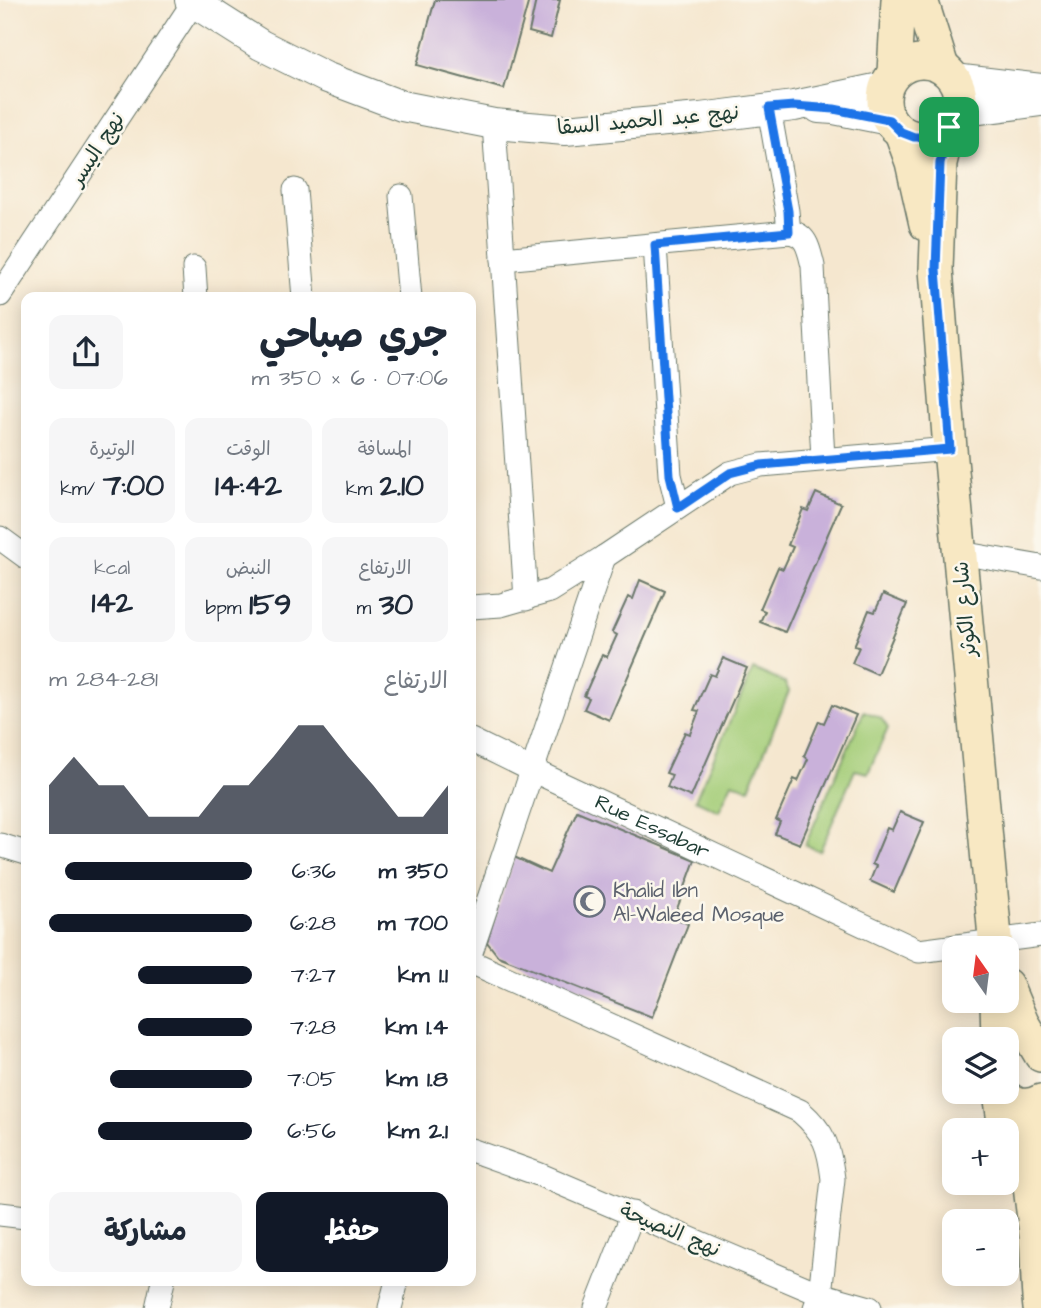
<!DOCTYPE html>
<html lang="ar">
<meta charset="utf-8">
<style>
:root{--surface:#fff;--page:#f6f6f7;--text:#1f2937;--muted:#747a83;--accent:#111827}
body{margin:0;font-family:"Architects Daughter","Playpen Sans Arabic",sans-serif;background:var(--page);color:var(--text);direction:rtl;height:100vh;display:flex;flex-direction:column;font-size:26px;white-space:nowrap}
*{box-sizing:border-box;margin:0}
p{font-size:23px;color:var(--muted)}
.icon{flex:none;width:38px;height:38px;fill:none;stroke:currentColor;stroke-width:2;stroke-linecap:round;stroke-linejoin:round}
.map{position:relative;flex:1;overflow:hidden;direction:ltr}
.details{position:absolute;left:21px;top:292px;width:455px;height:994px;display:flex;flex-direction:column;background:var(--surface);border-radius:14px;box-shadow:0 4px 18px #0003;direction:rtl}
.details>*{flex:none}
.needle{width:46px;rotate:346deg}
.buttons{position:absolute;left:942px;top:936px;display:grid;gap:14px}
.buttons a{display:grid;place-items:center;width:77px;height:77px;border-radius:14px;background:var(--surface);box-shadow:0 4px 18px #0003;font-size:35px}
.pin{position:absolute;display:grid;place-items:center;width:60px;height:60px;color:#fff;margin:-30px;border-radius:14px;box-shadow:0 4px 10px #0006}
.round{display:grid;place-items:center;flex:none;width:74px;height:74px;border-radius:14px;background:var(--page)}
.overview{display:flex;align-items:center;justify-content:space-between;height:119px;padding:0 28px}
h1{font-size:38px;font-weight:700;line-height:52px}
.figures{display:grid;grid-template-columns:repeat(3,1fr);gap:10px;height:119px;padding:7px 28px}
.figures div{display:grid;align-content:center;border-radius:14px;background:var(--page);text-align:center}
.figures b{font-size:30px;font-weight:700}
.figures small{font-size:19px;font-weight:400}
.figures p{font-size:19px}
.chart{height:196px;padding:14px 28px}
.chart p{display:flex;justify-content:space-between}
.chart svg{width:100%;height:126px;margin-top:7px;fill:var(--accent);opacity:.7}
.action{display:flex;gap:14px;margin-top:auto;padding:14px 28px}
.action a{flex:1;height:80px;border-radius:14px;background:var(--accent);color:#fff;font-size:28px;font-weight:700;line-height:80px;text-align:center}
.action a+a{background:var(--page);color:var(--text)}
ul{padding:0 28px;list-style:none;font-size:23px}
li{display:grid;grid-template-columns:112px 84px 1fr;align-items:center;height:52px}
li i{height:18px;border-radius:9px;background:var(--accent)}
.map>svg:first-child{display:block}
</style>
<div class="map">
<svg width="1041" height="1308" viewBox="0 0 1041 1308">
<rect width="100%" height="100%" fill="#fbf7ec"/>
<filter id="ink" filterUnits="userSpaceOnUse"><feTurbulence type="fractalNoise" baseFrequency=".0143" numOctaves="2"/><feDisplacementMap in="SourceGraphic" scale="14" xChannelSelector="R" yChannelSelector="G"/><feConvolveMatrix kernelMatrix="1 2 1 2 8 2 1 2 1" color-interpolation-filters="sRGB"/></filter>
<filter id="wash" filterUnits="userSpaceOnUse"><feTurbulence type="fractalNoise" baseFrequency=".00686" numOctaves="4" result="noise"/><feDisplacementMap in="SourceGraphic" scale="28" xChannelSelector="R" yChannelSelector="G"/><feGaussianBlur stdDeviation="1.57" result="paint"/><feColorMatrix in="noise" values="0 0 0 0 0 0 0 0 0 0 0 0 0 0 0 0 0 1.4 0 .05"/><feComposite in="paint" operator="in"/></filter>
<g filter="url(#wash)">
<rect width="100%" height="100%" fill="#f5e7cf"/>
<g fill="#a6ce7a" stroke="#628657" stroke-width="2">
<path d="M753,669l32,14 4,8 -40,98 -17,-7 -13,29 -24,-11z"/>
<path d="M864,711l17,7 7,10 -20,45 -13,-3 -35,81 -15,-6z"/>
</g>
<g id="blocks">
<g fill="#c9b1da">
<path d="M435,0h94l-25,89 -87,-24z"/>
<path d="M536,0h24l-9,38 -22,-6z"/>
<path d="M816,493l25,11 -56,128 -25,-10 5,-11 -5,-2 18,-42 5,2 10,-22 -5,-2 15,-36 5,2z"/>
<path d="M640,580l25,11 -56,129 -25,-11 5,-11 -5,-2 18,-41 5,2 10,-22 -5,-3 16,-35 5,2z"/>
<path d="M883,594l24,10 -30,70 -25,-11 7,-16 -5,-1 15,-36 6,2z"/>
<path d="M723,658l24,10 -56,129 -24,-10 5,-12 -6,-2 19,-41 5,2 9,-23 -5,-1 16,-36 5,2z"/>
<path d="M832,705l24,10 -56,129 -25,-10 5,-12 -4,-2 18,-41 4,2 10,-22 -4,-3 15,-35 5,2z"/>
<path d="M577,811l118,49 -21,57 14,7 -36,93 -154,-61 -11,-14 27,-85 35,16z"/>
<path d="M900,812l24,10 -30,70 -24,-11 6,-15 -4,-2 15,-36 5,2z"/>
</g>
</g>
</g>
<g filter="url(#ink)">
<use href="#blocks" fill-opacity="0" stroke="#6a786a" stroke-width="2"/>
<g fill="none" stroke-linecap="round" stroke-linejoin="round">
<defs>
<g id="minor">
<path d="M494,124l32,475"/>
<path d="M295,190l9,108"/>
<path d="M401,196l9,102"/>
<path d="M789,232c18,2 20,18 24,34l10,193"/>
<path d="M655,245l15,230 8,32"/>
<path d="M503,259l286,-27 -2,-21 -18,-102"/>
<path d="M194,268l2,30"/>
<path d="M0,295l193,-292"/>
<path d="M0,538l26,19"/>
<path d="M960,553l81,14"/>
<path d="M471,607l30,-2 49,-14 54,-34 126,-84 31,-8 189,-16"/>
<path id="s1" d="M471,740l61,30 387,181 122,-16"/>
<path d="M0,845l26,8"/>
<path d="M471,952l133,-395"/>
<path d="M471,962l329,149c25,22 29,35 33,68l-13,115 -5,14"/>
<path d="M471,1150l67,24 282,120 50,14"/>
<path d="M0,1214l26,3"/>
<path d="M157,1308l6,-27"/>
<path d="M390,1308l7,-27"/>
<path d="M596,1308l37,-95"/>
</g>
<g id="tertiary">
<path d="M190,0l71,45 64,32 77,29 92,18 71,6 135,-12 94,-12 91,-19"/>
<path d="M954,79l87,10"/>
<path d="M819,108l15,1 55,11"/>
<path d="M958,112l83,-11"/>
</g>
<g id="secondary">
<path d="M921,0l21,67"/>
<circle cx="922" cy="100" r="38"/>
<path d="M894,73l4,-73"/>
<path d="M949,127l-9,36 -4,106 14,180 46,499"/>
<path d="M901,132l11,30 14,62"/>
<path d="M1006,985l16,38 19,32"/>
<path d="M997,1001l1,39"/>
<path d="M1000,1092l5,38"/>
<path d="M1002,1092c10,14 24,17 39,9"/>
<path d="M1040,1308c-3,-24 -2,-48 -4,-72 -4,-45 -17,-86 5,-129"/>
</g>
</defs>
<use href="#minor" stroke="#6a786a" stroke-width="25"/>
<use href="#tertiary" stroke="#6a786a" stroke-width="32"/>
<use href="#secondary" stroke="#6a786a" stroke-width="36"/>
<use href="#minor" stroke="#fff" stroke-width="23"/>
<use href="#tertiary" stroke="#fff" stroke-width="30"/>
<use href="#secondary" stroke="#f8e8c3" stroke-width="33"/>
</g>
</g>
<g fill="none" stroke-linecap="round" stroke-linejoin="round" filter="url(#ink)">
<defs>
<path id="route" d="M794,106l40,3 55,11 12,12 13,5h12l12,-3 11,-7 -9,36 -4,106 14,180 -189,16 -31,8 -52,35 -8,-33 -15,-230 134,-13 -1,-21 -19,-103z"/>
</defs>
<use href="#route" stroke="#fff" stroke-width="14"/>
<use href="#route" stroke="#1a73e8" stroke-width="9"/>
</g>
<defs>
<symbol id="mosque-ring" viewBox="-11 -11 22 22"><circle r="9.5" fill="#fbf7ec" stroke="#6b7280" stroke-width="1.5"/><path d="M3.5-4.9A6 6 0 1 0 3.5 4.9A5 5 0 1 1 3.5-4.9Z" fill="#6b7280"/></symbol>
</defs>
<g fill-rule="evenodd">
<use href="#mosque-ring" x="572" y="884" width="35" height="35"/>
</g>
<g text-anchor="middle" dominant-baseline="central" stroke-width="5" stroke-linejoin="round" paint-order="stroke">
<g font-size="21" fill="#1f3d34" stroke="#fbf7ec">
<text transform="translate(648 120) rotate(-5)">نهج عبد الحميد السقا</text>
<text transform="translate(97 149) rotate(-57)">نهج اليسر</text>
<text transform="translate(965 609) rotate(-95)">شارع الكوثر</text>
<text stroke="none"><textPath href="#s1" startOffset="201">Rue Essabar</textPath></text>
<text transform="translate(670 1230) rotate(23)">نهج النصيحة</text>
</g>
<g font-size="21" fill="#5b616d" stroke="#fbf7ec" text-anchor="start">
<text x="613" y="890">Khalid Ibn<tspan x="613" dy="24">Al-Waleed Mosque</tspan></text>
</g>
</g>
</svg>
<div class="buttons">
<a><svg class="needle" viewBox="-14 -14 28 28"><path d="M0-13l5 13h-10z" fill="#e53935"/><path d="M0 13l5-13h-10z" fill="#747a83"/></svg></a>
<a><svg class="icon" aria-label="layers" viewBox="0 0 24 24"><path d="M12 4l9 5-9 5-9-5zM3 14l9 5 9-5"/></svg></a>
<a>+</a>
<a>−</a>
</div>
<div class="pin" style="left:949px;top:127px;background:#1e9e55"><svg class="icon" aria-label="arrive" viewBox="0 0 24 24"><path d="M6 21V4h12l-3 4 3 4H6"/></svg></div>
<section class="details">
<div class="overview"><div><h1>جري صباحي</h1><p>07:06 · 6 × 350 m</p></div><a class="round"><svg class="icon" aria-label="share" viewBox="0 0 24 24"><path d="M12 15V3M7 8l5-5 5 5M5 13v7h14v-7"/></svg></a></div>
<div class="figures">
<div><p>المسافة</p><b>2.10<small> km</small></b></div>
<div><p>الوقت</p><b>14:42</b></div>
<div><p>الوتيرة</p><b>7:00<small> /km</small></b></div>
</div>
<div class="figures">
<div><p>الارتفاع</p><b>30<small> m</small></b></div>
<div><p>النبض</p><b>159<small> bpm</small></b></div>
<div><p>kcal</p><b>142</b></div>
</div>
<div class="chart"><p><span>الارتفاع</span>281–284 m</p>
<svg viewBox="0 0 160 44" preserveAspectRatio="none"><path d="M0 44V27L10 17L20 27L30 27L40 38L50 38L60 38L70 27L80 27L90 17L100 6L110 6L120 17L130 27L140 38L150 38L160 27V44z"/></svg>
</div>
<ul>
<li><b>350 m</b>6:36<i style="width:92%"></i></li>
<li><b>700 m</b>6:28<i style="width:100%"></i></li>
<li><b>1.1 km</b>7:27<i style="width:56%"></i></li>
<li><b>1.4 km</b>7:28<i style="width:56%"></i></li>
<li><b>1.8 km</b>7:05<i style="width:70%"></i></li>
<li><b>2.1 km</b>6:56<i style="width:76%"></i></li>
</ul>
<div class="action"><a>حفظ</a><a>مشاركة</a></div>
</section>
</div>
